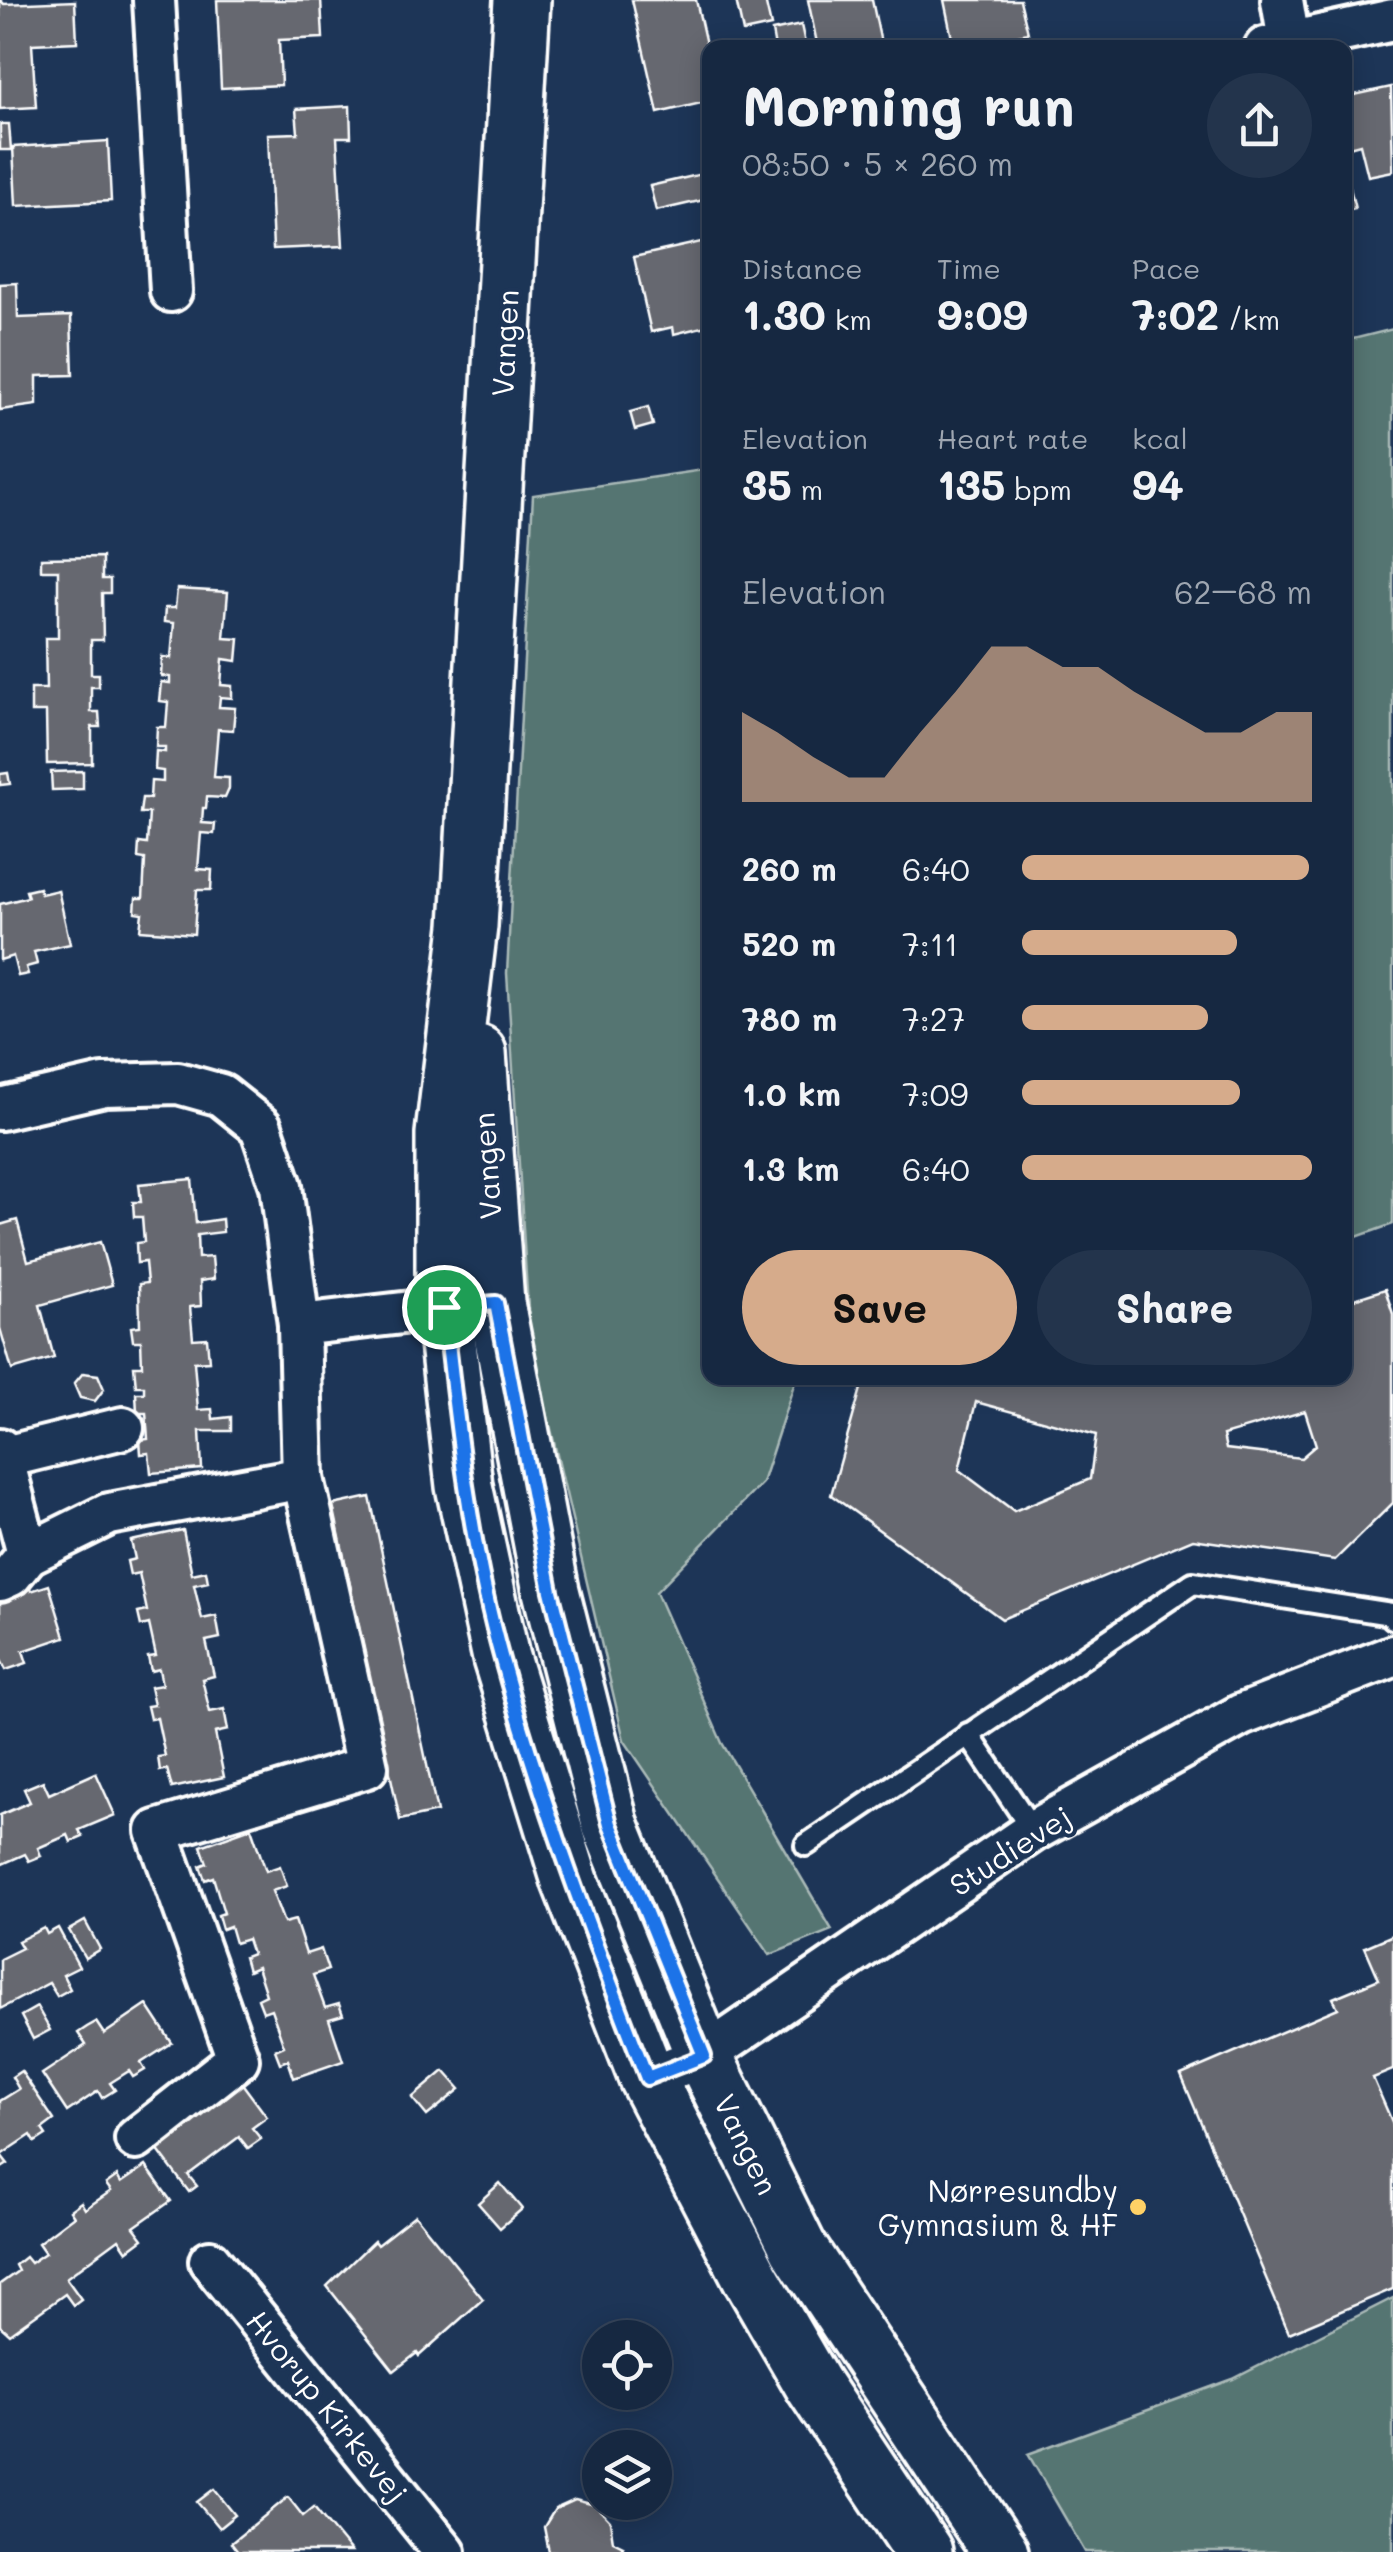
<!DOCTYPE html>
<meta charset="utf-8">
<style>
:root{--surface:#162841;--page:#23344c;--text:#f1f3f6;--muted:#9ea6b1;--line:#35445a;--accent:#d6ab8b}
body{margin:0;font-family:Mali,sans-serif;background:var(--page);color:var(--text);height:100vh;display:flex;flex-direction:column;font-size:38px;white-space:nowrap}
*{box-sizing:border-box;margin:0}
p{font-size:32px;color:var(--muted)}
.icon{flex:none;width:55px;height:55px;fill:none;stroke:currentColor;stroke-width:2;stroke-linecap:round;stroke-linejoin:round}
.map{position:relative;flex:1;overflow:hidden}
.drawer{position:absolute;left:702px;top:40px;width:650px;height:1345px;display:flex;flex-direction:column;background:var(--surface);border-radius:20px;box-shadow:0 5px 25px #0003,0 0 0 2px var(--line)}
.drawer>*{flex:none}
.tools{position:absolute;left:582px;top:2320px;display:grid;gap:20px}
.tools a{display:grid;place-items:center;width:90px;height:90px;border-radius:50%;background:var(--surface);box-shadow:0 5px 25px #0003,0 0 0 2px var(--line);font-size:50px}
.pin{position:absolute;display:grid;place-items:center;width:85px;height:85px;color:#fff;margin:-42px;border:5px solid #fff;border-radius:50%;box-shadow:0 2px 10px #0007}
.round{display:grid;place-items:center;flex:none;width:105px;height:105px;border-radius:52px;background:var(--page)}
.head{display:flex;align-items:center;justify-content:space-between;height:170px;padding:0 40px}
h1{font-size:55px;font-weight:800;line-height:75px}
.figures{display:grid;grid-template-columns:repeat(3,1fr);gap:15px;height:170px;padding:10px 40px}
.figures div{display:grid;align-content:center}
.figures b{font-size:42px;font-weight:800}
.figures small{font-size:28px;font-weight:400}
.figures p{font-size:28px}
.chart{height:280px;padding:20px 40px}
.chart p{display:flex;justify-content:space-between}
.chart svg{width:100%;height:180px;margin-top:10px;fill:var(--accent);opacity:.7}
.primary-button{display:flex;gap:20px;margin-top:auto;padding:20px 40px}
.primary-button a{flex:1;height:115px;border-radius:60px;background:var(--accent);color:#111;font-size:40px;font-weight:800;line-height:115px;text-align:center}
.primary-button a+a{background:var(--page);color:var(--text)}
ul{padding:0 40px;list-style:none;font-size:32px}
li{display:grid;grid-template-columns:160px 120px 1fr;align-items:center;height:75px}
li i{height:25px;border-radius:12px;background:var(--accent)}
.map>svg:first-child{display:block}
</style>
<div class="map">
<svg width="1393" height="2552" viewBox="0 0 1393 2552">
<rect width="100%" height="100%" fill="#1d3557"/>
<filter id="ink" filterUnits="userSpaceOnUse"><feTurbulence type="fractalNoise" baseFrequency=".01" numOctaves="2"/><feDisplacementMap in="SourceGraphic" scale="20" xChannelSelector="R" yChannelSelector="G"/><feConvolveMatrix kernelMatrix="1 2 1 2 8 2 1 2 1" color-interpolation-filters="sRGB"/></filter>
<g filter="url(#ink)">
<g fill="#557472" stroke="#aabab8" stroke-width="2.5">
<path d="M1393,329v895l-48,17v-900z"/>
<path d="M710,469v909h86l-34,105 -106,109 66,151 110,187 -62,25 -146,-215 -94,-400 -23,-367 26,-478z"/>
<path d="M1393,2298v254h-308l-57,-98 205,-75z"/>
</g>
<g fill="#666870" stroke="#fff" stroke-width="2.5" fill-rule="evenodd">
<path d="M0,0l4,4 71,-3 2,41 -45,2 4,63 -36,2z"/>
<path d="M217,0h104l2,38 -44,2 2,45 -60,3z"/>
<path d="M632,0h64l14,62v39l-52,12z"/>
<path d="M736,0h29l6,26 -28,6z"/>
<path d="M808,0h64l10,48h-64z"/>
<path d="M944,0h76l8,33 -74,15z"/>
<path d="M801,25l5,23h-31l-3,-17z"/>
<path d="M1391,87l2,84 -25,5 -8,-32 -15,4v-51z"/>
<path d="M350,106l1,31h-14l6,109 -70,3 -5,-115 30,-1 -2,-24z"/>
<path d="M0,124h9l2,26h-11z"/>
<path d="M108,141l3,60 -95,5 -3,-59z"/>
<path d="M1345,166l10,43 -10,2z"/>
<path d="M702,174l6,25 -52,12 -6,-25z"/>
<path d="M710,240v85l-36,9 -1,-7 -22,5 -17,-75z"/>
<path d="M17,283l1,35 53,-2 2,59 -36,1v29l-37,5v-126z"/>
<path d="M648,407l5,18 -18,5 -5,-18z"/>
<path d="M102,557v22h8v14h-8l1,47h-12v34h8v13h-8v25h8l1,15h-8v36l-45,1 -1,-52h-15v-23h15l-1,-51h13v-68h-17v-12z"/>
<path d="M177,589l51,3 -4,46 15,1 -2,22 -14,-2 -2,26 11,1v12l-12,-1 -1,10 16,1 -2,22 -15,-1 -4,48 15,1v11l-4,9 -18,-1 -1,11h-3l-1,15 13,1 -1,10 -13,-1 -3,36 14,1 -1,20h-14l-3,44 -54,-4 2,-17 -7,-1 1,-14h7l2,-39 -7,-1 1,-15 8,1 2,-31h-9l2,-15h8l1,-17 12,1v-11l-8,-1 1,-19 9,1v-5h-9l1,-20h9l2,-25 -9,-1 2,-19 9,1v-6l-9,-1 1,-19 9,1 3,-35 -10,-1 1,-14h10z"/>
<path d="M83,771v18l-31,1 -1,-18z"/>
<path d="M8,773l2,11 -10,1v-11z"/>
<path d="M39,888l2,6 17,-4 12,54 -36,8 3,12 -11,3 2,7 -10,2 -5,-20 -13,4v-56l28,-7 -2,-6z"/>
<path d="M192,1179l4,44 26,-4 1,13 -26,3 1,23 14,-1 2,22 -14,2 1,25 -11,1 3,32 14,-1 1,12 1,11 -15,1 4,48 14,-1 1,10 18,-2v14h-31l2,38 -51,4 -2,-20 -8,1 -1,-14 8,-1 -2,-26h-9l-1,-20h8v-7h-8l-2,-20h8l-1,-25h-8l-2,-14 9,-1 -1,-42 8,-1 -2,-21 -8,1 -1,-20 8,-1 -2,-25h-8l-1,-15h8l-2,-18z"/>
<path d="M17,1220l11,41 72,-19 12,43 -72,20 14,53 -42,12 -12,-42v-103z"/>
<path d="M1385,1289l8,25v189l-58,57 -142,-21 -191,80 -171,-124 33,-117h481v-76zM976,1402l120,33 -6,44 -76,32 -55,-41zM1305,1411l11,34 -15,13 -75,-9 -3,-14z"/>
<path d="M83,1373l15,2 6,14 -9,12 -15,-3 -6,-14z"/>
<path d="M370,1497l67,315 -37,8 -67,-315z"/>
<path d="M183,1530l9,44 14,-3 2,11 -14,3 8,34 14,-3 4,22 -14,3 8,35 -12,3 8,33 14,-3 4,21 -13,3 9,44 -52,11 -5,-19 -7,2 -2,-14 7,-1 -8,-38 -7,1 -3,-13 7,-1 -4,-18 12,-2 -3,-16 -8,2 -3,-14 8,-1 -7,-32 -8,2 -3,-13 9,-2 -8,-38 -9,2 -3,-14 8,-2 -4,-18z"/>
<path d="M29,1585l2,6 18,-6 16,52 -42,14 4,12 -21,7 -6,-12v-57l18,-5 -2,-7z"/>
<path d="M96,1773l19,42 -36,15 4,7 -12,5 -3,-7 -30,13 3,8 -12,5 -4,-7 -25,11v-50l30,-13 -6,-13 19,-8 6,13z"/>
<path d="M251,1828l15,43 14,-5 7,20 -15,5 12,32 11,-3 11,34 15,-5 7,21 -15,5 12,33 14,-4 4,11 -14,4 14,42 -49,17 -6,-18 -8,3 -5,-13 9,-4 -13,-37 -8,3 -5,-13 8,-4 -9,-28 -9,4 -4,-14 8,-3 -5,-15 -12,4 -5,-17 -8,3 -4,-14 6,-2 -11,-36 -8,3 -5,-14 7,-3 -6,-17z"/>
<path d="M85,1921l15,28 -15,9 -16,-28z"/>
<path d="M44,1928l3,6 11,-6 21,39 -16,8 7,14 -13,7 -8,-13 -49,26v-50l22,-11 -4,-7z"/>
<path d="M1393,1935v135l-20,8 20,46v165l-104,44 -108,-258 157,-67 -5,-10 46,-19 -14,-32z"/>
<path d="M147,2005l25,38 -31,20 4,7 -12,7 -4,-6 -19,12 5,7 -13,8 -4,-7 -31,21 -25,-38 44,-29 -8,-12 9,-6 9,-5 8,12z"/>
<path d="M37,2007l13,23 -17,9 -12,-23z"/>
<path d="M21,2071l33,49 -12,9 4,6 -11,7 -4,-7 -30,20 7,9 -8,5v-68l19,-12 -7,-12z"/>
<path d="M444,2071l16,18 -33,27 -15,-18z"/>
<path d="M241,2082l26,35 -15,11 9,11 -13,9 -9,-11 -51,38 9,11 -8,6 -35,-47z"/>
<path d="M146,2166l25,35 -37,26 9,12 -16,12 -8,-12 -53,39 15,21 -8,6 -8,-11 -56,40 -9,-8v-42l18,-13 -3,-6 10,-8 5,6 15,-10 -7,-10 36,-27 -4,-6 11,-8 4,7 26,-18 -5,-7 11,-8 4,7z"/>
<path d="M500,2183l22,26 -22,19 -22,-25z"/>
<path d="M415,2215l68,84 -64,57 -2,-3 -23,18 -67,-85 47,-45 3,4z"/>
<path d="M214,2489l21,26 -16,13 -22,-26z"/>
<path d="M288,2497l15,19 11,-9 37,45h-113l-7,-9z"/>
<path d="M575,2500l20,5 15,16 3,20 10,5 -4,6h-70l-5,-25 11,-18z"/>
</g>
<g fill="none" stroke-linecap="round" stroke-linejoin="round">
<defs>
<g id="lane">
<path d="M968,1734l65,97"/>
<path d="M806,1845l387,-262 198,31 2,4"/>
</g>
<g id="street">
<path d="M154,0l17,291"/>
<path d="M1282,0l7,42"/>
<path d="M1265,48l128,-28"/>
<path d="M0,1109l104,-24 74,-2 43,12 40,32 20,59 18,139 4,153 64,289 -210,64 81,228 -102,80"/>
<path d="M299,1325l173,-20"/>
<path d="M0,1449l28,105 -17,21 -11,5"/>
<path d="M5,1457l118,-29"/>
<path d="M28,1554l81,-40 194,-36"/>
<path d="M647,2078l57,-22 329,-225 208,-116 152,-59"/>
<path d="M210,2261l235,291"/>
</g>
<g id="secondary">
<path d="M522,0l-53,926 -25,208v173l20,179 37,172 69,223 77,197 104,200 62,107 111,167"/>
<path d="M478,1053l18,250 55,288 59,233 94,232 94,191 202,305"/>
</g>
</defs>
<use href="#lane" stroke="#fff" stroke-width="28"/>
<use href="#street" stroke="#fff" stroke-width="48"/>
<use href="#secondary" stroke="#fff" stroke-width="62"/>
<use href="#lane" stroke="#1d3557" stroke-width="20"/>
<use href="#street" stroke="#1d3557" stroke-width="40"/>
<use href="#secondary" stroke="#1d3557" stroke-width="55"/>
</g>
</g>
<g fill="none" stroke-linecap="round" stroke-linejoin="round" filter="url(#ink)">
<defs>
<path id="route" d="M496,1303l55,288 59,233 94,232 -57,22c-54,-138 -106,-275 -145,-418 -32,-115 -45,-235 -58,-353z"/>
</defs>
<use href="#route" stroke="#fff" stroke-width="20"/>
<use href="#route" stroke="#1a73e8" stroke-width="12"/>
</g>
<circle fill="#ffd166" stroke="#1d3557" stroke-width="4" cx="1138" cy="2207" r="10"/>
<g text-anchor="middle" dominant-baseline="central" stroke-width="8" stroke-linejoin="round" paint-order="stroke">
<g font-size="30" fill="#fff" stroke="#1d3557">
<text transform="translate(504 343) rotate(-87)">Vangen</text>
<text transform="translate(486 1166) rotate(-94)">Vangen</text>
<text transform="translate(1010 1850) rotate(-33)">Studievej</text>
<text transform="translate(747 2144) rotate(64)">Vangen</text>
<text transform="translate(328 2406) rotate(51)">Hvorup Kirkevej</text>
</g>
<g font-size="30" fill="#fff" stroke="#1d3557" text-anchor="end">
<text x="1118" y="2190">Nørresundby<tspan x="1118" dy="34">Gymnasium &amp; HF</tspan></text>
</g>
</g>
</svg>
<div class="tools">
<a><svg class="icon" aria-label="locate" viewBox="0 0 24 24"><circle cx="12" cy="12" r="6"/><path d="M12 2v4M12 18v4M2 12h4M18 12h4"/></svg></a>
<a><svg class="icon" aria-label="layers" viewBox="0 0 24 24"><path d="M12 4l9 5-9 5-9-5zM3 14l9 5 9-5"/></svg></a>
</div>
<div class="pin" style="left:444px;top:1307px;background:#1e9e55"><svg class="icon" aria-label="arrive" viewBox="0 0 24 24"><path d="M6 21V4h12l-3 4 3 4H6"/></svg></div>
<section class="drawer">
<div class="head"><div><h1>Morning run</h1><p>08:50 · 5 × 260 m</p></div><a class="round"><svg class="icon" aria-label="share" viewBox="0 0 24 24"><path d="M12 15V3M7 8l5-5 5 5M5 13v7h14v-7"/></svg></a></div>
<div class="figures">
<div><p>Distance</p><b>1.30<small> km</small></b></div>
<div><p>Time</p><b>9:09</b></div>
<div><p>Pace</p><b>7:02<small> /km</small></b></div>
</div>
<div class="figures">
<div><p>Elevation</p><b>35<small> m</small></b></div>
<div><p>Heart rate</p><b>135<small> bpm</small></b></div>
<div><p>kcal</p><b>94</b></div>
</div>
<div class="chart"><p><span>Elevation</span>62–68 m</p>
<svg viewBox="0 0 160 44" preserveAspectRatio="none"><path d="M0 44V22L10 27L20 33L30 38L40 38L50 27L60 17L70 6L80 6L90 11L100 11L110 17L120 22L130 27L140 27L150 22L160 22V44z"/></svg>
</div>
<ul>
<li><b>260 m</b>6:40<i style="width:99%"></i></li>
<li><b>520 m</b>7:11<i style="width:74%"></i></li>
<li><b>780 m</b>7:27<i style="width:64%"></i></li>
<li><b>1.0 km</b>7:09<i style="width:75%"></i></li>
<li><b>1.3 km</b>6:40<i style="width:100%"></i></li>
</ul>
<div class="primary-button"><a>Save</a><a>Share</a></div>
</section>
</div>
